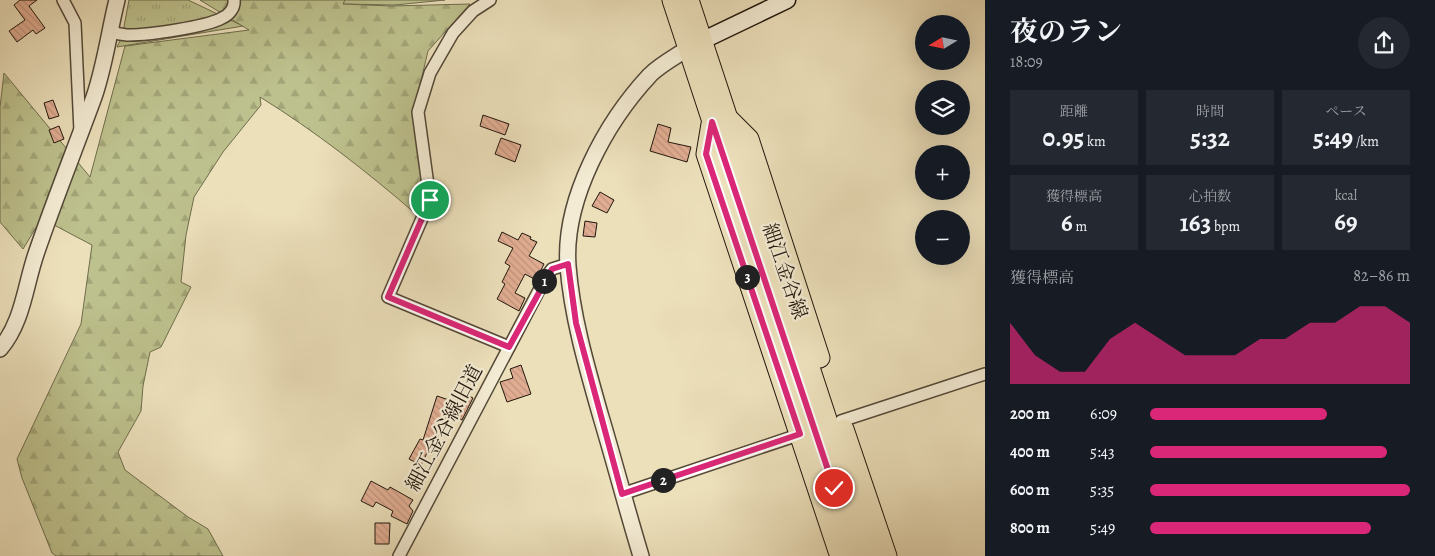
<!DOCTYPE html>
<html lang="ja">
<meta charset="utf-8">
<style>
:root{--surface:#171b24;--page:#242831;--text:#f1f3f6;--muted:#9ea1a6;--accent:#db2777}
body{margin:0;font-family:Alegreya,"Noto Serif JP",serif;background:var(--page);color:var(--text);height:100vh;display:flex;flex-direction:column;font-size:19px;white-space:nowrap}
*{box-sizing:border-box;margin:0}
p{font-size:16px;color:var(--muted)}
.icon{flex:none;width:28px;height:28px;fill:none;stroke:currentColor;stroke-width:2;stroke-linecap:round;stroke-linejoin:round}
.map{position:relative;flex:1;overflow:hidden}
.drawer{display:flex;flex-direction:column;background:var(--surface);width:450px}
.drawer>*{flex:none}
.needle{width:32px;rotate:260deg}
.tools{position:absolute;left:915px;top:15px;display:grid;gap:10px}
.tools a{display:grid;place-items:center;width:55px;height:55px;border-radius:50%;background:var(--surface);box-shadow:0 5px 20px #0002;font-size:25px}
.pin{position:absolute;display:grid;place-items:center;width:42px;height:42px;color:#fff;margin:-21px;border:2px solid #fff;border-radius:50%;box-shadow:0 1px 5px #0007}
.km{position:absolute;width:25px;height:25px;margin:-12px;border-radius:50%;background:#222;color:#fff;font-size:14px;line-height:25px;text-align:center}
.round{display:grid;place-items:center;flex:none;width:52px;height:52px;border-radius:26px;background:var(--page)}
.summary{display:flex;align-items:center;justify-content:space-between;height:85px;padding:0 25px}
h1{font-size:28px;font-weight:700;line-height:38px}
.stats{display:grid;grid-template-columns:repeat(3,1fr);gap:8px;height:85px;padding:5px 25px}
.stats div{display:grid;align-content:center;border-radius:0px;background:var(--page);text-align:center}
.stats b{font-size:25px;font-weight:700}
.stats small{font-size:14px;font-weight:400}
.stats p{font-size:14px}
.chart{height:140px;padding:10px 25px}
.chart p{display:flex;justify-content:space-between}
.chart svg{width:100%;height:90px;margin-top:5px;fill:var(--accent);opacity:.7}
ul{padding:0 25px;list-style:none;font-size:16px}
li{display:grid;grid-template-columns:80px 60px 1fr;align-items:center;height:38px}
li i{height:12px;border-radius:6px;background:var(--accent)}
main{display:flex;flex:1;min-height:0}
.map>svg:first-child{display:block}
</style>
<main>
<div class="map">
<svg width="985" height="556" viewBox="0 0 985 556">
<defs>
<pattern id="grass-tufts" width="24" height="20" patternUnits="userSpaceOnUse" patternTransform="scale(1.25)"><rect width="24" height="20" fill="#bdc18d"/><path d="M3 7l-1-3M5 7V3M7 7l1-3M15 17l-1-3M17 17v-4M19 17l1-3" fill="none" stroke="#a2a578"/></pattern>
<pattern id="forest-firs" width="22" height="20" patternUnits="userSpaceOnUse" patternTransform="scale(1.25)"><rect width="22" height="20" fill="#bdc18d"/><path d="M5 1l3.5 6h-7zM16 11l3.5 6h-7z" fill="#a2a578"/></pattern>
<pattern id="building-back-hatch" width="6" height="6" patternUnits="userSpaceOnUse" patternTransform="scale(1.25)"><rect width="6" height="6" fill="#e1ad92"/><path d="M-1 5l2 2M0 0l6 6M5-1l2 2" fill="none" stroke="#c1947d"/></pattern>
</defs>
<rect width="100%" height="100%" fill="#ece0bb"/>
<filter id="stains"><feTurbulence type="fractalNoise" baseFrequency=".004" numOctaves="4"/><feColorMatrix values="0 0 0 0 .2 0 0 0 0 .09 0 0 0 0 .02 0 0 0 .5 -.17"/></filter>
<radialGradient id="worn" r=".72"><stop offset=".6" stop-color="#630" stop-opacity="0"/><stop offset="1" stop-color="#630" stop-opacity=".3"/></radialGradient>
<g fill="url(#grass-tufts)" stroke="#6e6c4c">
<path d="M129,0h59l55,26 -126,21 5,-10z"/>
<path d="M345,0h100l-50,5 -53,-1z"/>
</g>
<path fill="url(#forest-firs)" stroke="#6e6c4c" d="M200,0h145l-2,4 48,2 79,-2 -42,47 -13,55 10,88 -9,20c-50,-43 -101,-83 -156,-117l1,8 -38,47 -29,45 -8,38 -5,47 10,5 -30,60 -11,5 -7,34 -2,25 -23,41 7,18 63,47 20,12 15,27h-167l-4,-3 -30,-75 -5,-19 64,-135 11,-79 -38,-20 -14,-4 -17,28 -23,-27v-115l4,-34 86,104 35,-131 124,-16z"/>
<g fill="url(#building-back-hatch)" stroke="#20160c">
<path d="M20,0h17l-8,6 16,22 -9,6 -3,-4 -16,12 -8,-11 16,-11 -11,-15z"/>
<path d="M53,100l6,16 -10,3 -5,-16z"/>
<path d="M483,115l26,9 -4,11 -25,-9z"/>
<path d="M658,124l13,4 -3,14 23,5 -4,15 -37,-11z"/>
<path d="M59,126l5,13 -10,4 -5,-13z"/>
<path d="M501,138l20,7 -6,17 -20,-8z"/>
<path d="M600,192l14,8 -7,13 -15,-7z"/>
<path d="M585,221l12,2 -2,14 -12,-1z"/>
<path d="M502,232l16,8 4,-7 9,4 -1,2 7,3 -8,14 15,8 -8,16 -11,-6 -10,19 10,5 -6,13 -22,-12 8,-15 -3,-2 8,-16 -5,-3 8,-15 -15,-7z"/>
<path d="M521,365l10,29 -24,8 -7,-20 13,-4 -3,-9z"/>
<path d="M463,393l10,5 -11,22 -15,-8 -5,24 -6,-1 -15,30 -12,-6 11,-20 3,1 14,-44 21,7z"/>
<path d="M371,481l17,9 2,-3 23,13 -4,6 4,5 -6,13 -16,-8 2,-5 -17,-9 -3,5 -12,-6z"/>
<path d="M375,523h15l-1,21h-14z"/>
</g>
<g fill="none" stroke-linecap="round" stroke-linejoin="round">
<defs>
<g id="minor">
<path d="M63,0l12,23 5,108"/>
<path d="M490,0l-17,11 -20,22 -23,40 -12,39 12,88 -42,97 121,50"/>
<path d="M110,32c6,1 13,3 19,3 19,0 77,-8 93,-17 7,-3 13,-10 12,-18"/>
<path d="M841,421l144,-47"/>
<path d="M622,494l179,-60"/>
<path d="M399,556l147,-279 6,-8 16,-5"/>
</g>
<g id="tertiary">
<path d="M0,349c23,-27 25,-63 36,-95 18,-53 39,-105 58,-157 11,-32 15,-65 23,-97"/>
<path d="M641,556c-14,-46 -26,-92 -40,-139 -14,-49 -29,-100 -33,-151 -5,-66 38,-144 82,-191 10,-10 25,-18 37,-26"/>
</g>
<path id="secondary" d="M691,46l96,-46"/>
<g id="primary">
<path d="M672,0l183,556"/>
<path d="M689,0l183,556"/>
<path d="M730,120l19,19 71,219"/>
<path d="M711,124l-5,30 132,397 6,5"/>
<path d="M844,429l43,127"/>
</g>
</defs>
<use href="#minor" stroke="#534838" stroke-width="14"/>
<use href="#tertiary" stroke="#534838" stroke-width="18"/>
<use href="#secondary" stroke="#20160c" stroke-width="19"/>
<use href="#primary" stroke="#20160c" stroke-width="21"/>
<use href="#minor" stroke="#f3ebd3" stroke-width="11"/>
<use href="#tertiary" stroke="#f3ebd3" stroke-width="15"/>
<use href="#secondary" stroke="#f3ebd3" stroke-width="16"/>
<use href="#primary" stroke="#ece0bb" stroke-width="19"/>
</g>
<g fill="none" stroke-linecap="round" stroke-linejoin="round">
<defs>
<path id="route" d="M430,200l-42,97 121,50 43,-78 16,-5 8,59 46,171 178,-60 -94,-280 6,-32 122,366"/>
</defs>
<use href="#route" stroke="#fff" stroke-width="10"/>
<use href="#route" stroke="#db2777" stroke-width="6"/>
</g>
<g text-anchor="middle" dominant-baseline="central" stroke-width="4.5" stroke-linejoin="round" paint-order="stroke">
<g font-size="20" fill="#20160c" stroke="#f3ebd3">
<text transform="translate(785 271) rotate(71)">細江金谷線</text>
<text transform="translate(444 428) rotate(-62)">細江金谷線旧道</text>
</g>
</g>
<rect width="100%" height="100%" filter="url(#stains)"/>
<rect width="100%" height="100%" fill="url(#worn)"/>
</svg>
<div class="tools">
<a><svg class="needle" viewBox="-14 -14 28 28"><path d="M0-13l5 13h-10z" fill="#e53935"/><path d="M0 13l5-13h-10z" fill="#9ea1a6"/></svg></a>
<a><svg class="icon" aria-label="layers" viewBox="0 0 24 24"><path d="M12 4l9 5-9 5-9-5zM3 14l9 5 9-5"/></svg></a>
<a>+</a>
<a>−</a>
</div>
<div class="pin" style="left:430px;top:200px;background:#1e9e55"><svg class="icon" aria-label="arrive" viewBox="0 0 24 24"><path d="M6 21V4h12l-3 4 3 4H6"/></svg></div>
<div class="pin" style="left:834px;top:488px;background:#d93025"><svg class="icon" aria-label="check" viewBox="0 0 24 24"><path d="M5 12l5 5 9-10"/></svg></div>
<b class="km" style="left:544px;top:281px">1</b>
<b class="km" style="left:663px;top:480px">2</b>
<b class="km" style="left:747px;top:277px">3</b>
</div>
<section class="drawer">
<div class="summary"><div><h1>夜のラン</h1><p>18:09</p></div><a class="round"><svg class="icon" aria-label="share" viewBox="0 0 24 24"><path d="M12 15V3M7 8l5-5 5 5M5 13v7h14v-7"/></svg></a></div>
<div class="stats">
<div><p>距離</p><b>0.95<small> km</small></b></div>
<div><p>時間</p><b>5:32</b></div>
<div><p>ペース</p><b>5:49<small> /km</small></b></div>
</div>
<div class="stats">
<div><p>獲得標高</p><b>6<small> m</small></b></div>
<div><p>心拍数</p><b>163<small> bpm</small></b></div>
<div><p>kcal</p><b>69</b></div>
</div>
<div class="chart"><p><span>獲得標高</span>82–86 m</p>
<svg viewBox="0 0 160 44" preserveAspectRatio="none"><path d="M0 44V14L10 30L20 38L30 38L40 22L50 14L60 22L70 30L80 30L90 30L100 22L110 22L120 14L130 14L140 6L150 6L160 14V44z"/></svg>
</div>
<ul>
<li><b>200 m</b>6:09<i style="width:68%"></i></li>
<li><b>400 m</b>5:43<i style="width:91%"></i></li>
<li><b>600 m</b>5:35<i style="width:100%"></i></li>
<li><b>800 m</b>5:49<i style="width:85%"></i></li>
</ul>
</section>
</main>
